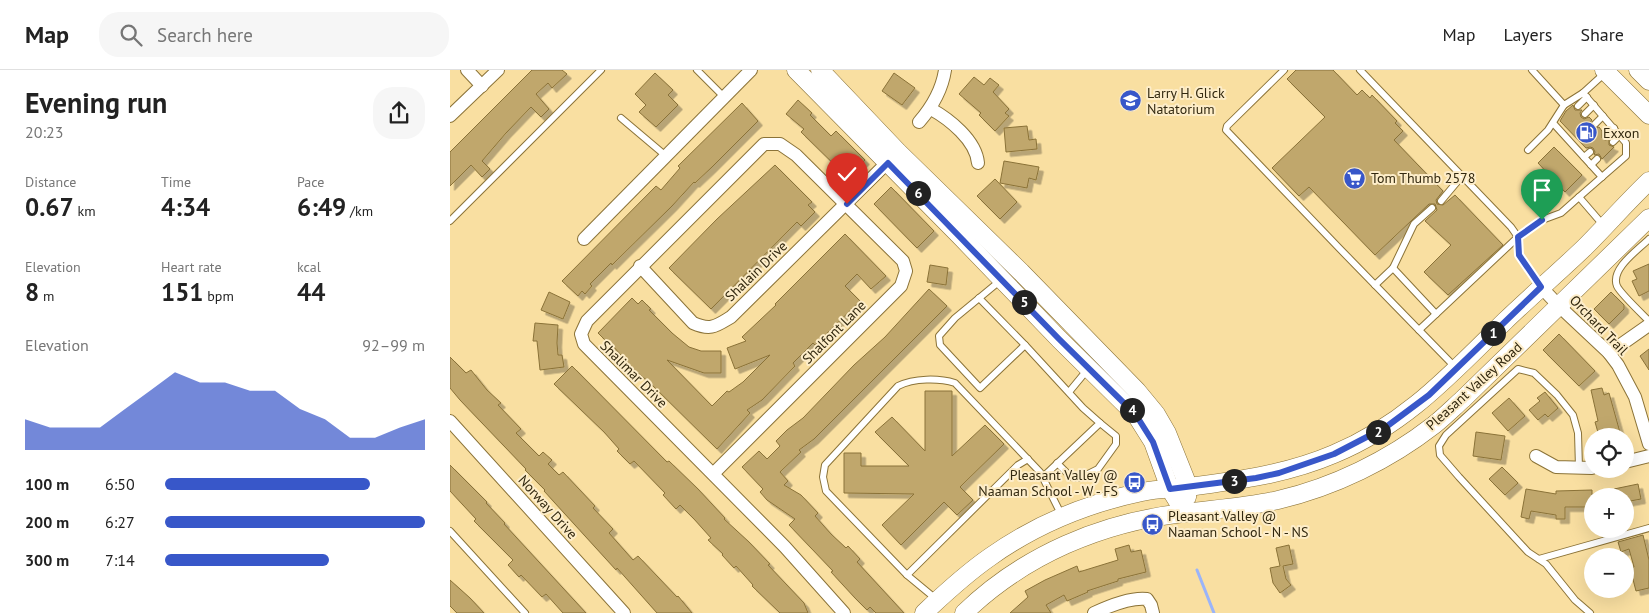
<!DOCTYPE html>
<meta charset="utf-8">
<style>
:root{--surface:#fff;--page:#f6f6f6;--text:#222;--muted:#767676;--line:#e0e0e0;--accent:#3857c9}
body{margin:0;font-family:"PT Sans",sans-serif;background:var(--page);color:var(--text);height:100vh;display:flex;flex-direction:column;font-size:19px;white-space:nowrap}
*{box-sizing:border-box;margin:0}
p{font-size:16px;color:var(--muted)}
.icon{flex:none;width:28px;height:28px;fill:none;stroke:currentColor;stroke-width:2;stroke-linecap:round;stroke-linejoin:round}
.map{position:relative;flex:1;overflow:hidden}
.drawer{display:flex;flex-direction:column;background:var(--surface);width:450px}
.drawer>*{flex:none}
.tools{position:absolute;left:1134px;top:358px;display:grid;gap:10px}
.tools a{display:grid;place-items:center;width:50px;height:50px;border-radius:50%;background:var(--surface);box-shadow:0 5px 20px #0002;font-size:25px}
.pin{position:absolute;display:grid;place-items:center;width:42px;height:42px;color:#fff;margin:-51px -21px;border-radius:50% 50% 50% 0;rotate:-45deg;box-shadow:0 0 5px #0007}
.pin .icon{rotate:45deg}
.km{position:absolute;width:25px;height:25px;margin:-12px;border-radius:50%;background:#222;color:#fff;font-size:14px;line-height:25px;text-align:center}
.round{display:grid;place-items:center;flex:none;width:52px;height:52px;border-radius:20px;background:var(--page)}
.head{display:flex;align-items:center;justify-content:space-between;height:85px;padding:0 25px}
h1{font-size:28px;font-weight:600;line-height:38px}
.figures{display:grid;grid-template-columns:repeat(3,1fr);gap:8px;height:85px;padding:5px 25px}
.figures div{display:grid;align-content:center}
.figures b{font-size:25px;font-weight:600}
.figures small{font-size:14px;font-weight:400}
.figures p{font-size:14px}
.chart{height:140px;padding:10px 25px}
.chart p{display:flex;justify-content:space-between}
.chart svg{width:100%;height:90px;margin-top:5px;fill:var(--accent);opacity:.7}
ul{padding:0 25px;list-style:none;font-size:16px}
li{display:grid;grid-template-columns:80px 60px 1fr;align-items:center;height:38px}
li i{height:12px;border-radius:6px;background:var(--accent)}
header{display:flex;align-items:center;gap:30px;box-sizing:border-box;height:70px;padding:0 25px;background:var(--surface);border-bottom:1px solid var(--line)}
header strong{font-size:24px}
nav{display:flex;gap:28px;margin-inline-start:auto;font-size:18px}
.search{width:350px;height:45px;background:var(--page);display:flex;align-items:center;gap:12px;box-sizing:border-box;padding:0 18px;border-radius:20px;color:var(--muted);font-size:19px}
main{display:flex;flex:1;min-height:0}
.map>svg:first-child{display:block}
</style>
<header>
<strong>Map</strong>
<div class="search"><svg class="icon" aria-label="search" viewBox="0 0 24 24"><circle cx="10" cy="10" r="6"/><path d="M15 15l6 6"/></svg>Search here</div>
<nav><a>Map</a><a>Layers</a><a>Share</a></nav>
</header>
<main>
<section class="drawer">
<div class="head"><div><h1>Evening run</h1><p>20:23</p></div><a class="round"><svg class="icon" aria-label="share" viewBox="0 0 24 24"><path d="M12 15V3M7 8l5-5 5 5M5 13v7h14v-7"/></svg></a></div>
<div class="figures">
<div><p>Distance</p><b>0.67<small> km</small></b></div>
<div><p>Time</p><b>4:34</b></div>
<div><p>Pace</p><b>6:49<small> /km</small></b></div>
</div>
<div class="figures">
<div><p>Elevation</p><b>8<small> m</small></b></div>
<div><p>Heart rate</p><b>151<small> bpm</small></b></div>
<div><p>kcal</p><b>44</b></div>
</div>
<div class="chart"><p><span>Elevation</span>92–99 m</p>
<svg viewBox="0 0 160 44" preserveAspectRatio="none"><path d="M0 44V29L10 33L20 33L30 33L40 24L50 15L60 6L70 11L80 11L90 15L100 15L110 24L120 29L130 38L140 38L150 33L160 29V44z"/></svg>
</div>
<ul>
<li><b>100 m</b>6:50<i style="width:79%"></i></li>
<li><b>200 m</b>6:27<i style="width:100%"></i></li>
<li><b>300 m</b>7:14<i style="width:63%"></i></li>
</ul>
</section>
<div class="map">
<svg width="1199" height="543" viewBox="0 0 1199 543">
<defs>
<filter id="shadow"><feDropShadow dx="4.5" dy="4.5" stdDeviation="0" flood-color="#0004"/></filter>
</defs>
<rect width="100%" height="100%" fill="#f9dfa1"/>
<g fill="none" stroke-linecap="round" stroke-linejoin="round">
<path stroke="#9ab4f9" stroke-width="3" d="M747,500l17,43"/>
</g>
<g fill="#c0a76c" stroke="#8a7238" filter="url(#shadow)">
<path d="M82,0h30l5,4 -15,14 -4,-5 -12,11 13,15 -8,8 -10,-10 -25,26 -24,28 8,8 -8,8 -11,-12 -21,21v-34z"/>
<path d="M846,0h37l24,25 5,-5 8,8 2,-3 25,26 -2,2 8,8 -9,9 49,51 -7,9 1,4 6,1 12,-10 48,50 -55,50 -24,-23 27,-27 -26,-24 12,-11 -2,-6h-6l-54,51 -66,-68 -10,9 -27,-28 53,-51 -38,-38z"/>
<path d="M205,3l18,17 -5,5 10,10 -22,22 -17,-15 7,-7 -11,-11z"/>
<path d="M444,3l21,15 -13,17 -20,-14z"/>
<path d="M524,7l10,8 6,-7 9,7 -6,7 16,17 -4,4 4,3 -14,15 -16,-16 2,-2 -22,-19z"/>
<path d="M348,30l14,13 -2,2 21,21 5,-5 29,29 -18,17 -46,-45 3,-3 -18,-15z"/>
<path d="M292,33l16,18 -46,46 -17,16 -1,-1 -22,24 -60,59 -1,-2 -21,21 2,2 -7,8 -3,-3 -4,5 -16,-15 94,-95 5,4 19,-22 -2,-2z"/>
<path d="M1123,35l2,5h7l-2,3 1,4 3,2 5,-2 3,3 -2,3 1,4 3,2 5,-2 3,4v7l3,2 4,-1v6l5,2 -12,12 -3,-5 -5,1 1,-3 -2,-4 -3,-1 -4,1 -26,-27 6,-10z"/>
<path d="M577,56l2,14 7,-1 1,10 -31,3 -2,-24z"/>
<path d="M1104,77l28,28 -17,17 -27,-29z"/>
<path d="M554,91l35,6 -3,13 -7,-2 -2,10 -27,-5z"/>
<path d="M325,95l37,37 -4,3 7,7 -14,14 -4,-4 -86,87 -42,-41 48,-49z"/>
<path d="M545,109l22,23 -17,17 -23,-23z"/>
<path d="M441,117l43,44 -17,17 -43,-44z"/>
<path d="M395,164l41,42 -15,13 -14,-15 -12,12 15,15 -45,44 -2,-2 -20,20 2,3 -33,34 -15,10 3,3 -33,36 -68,-67 -16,-13 -20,-23 -1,1 -14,-14 34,-35 6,6 4,-4 9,9 -2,1 23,23 17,14 12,4h20v22h-17l-37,-13 45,46 15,-15 2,1 14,-10 27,-27 -35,14 -8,-21 19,-7 -4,-4 34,-32 -1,-1z"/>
<path d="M1199,194v27l-10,5 -7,-15 5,-2 -4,-8z"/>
<path d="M480,195l18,3 -2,17 -19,-3z"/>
<path d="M479,219l18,17 -133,133 -15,11 2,2 -21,20 8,9 -4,4 17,10 17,18 -3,3 16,18 15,14 2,-2 12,13 -3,3 47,51h-28l-6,-6 -3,3 -12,-12 -24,-26 2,-1 -44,-46 6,-6 -28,-19 -7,-8 3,-3 -21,-22 17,-16 8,8 13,-13 -4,-5 11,-11 16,-12 51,-53 31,-28z"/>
<path d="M99,222l21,10 -7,17 -22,-9z"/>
<path d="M1161,222l13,13v4l-15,15 -15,-15z"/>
<path d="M85,253l23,2 -1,18 1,12h4l2,12 -24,3 -3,-29h-4z"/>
<path d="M1109,264l36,37 -16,15 -36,-36z"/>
<path d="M1199,279v21l-9,-14z"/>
<path d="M0,287l16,16 5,-3 16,20 14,13 -3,2 23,24 -5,4 23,23 4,-4 9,8 -4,4 11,11 4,-3 32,34 -2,2 20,21 -4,4 24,27 5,-4 39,41 1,-1 14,17h-35l-40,-45 -1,2 -72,-79 1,-1 -20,-20 1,-1 -66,-69 -10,-12z"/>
<path d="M122,296l95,96 2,-1 29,28 27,29 -1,1 25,23 21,22 -2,1 36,38 4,10h-28l-28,-27 1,-1 -17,-19 -2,2 -12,-13 1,-1 -15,-14 3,-2 -17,-19 -14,-14 -4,4 -13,-14 2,-2 -31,-32 -4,3 -13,-13 2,-2 -15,-17 -50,-48z"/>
<path d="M1152,318l2,7 5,-2 12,43h-22l-4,-14 3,-1 -7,-31z"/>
<path d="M475,321h27v65l33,-31 19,19 -44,43 13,13 -16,15 -13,-13 -43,43 -19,-20 32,-31 -70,-1v-40h17v13h48l-34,-34 17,-15 33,34z"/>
<path d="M1095,322l13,16 -10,9 -3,-3 -7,6 -9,-10 11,-9 -3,-3z"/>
<path d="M1059,328l16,18 -17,15 -16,-18z"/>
<path d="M1026,362l29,4 -4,24 -28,-4z"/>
<path d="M0,395l37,37 -1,1 19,20 -1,1 82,89h-23l-17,-19 -4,3 -21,-22 -2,2 -11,-12 5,-5 -39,-39 2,-2 -26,-28z"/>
<path d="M1052,397l16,16 -13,12 -16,-16z"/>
<path d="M1188,414l3,15 -16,3v-6h-10l-1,-7z"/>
<path d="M1076,419l30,5v-3l36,-1v17h-27v12h-9v-4l-25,-4 -2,8 -8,-2z"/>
<path d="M1193,465l6,25v28l-13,3 -6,-23 4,-1 -5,-18 -8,3 -3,-10z"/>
<path d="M679,475l2,7 10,-2 5,22 -28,7v2l-31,10 1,1 -21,9 -3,-6 -18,10 5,8h-41l18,-16 -3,-6 20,-11 32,-14 2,6 39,-12 -3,-11z"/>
<path d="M839,475l4,19 -10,2 3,13 5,6 -11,8 -7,-10 -3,-15 10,-2 -4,-18z"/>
<path d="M0,510l20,18 14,15h-27l-7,-7z"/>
</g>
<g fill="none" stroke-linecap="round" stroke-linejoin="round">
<defs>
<g id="service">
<path d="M247,0l27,27"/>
<path d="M834,0l-57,56 -1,4 114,119 115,118"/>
<path d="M910,0l151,157 7,10 1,18 21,31"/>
<path d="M1082,0l32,35 19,-12"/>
<path d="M1128,36l9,-9"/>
<path d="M1135,44l9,-9"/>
<path d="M171,48l45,38"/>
<path d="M1103,53l49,54"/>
<path d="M1145,54l8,-8"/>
<path d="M1156,65l8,-7"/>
<path d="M1163,72l7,-7"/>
<path d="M1078,80l20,-20 16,-25"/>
<path d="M1134,87l6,-5"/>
<path d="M1141,95l6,-6"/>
<path d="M991,131l21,-25"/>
<path d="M0,151l151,-151"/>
<path d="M1154,156l-25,-29 47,-41v-13l-43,-50 22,-20"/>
<path d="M1199,169c-11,11 -39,30 -32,47 3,7 25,28 32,35"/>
<path d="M943,198l21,-44 18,-16"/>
<path d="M551,210l-46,38 -16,18 1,9 40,43 45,-43 58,63 17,15 -57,54"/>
<path d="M925,215l18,-17 43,46"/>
<path d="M529,228l46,47"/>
<path d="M969,260l99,-93 24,-17 19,-7 18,-16"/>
<path d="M619,322l19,-23"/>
<path d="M607,393l14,14 9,1 18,-9 18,-25v-8l-16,-13"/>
<path d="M1129,398l-1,-35 -5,-18 -16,-20 -23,-22 -16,-4 -72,66 -7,11 1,9 19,22 69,75 18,12 29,36 15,13"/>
<path d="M0,461l75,82"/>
<path d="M1089,489l110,-31"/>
<path d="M457,505l111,-110 10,-6"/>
<path d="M486,529l-29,-24 -81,-84 -3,-14 2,-12 73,-79c16,-8 41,-8 57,-3l85,89 22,44"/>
</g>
<g id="minor">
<path d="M17,0l15,16"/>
<path d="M481,39c18,10 45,31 47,54"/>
<path d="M0,46l48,-46"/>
<path d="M469,52c13,-15 23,-32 26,-52"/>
<path d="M134,169l167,-169"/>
<path d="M190,196l53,57c18,8 23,3 38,-6l162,-160"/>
<path d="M1091,217l19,20 49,46 9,12 17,32 14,47"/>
<path d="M1159,283l40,-28"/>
<path d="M0,351l174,192"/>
<path d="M1086,386l20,11 36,1"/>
<path d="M1175,392l24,-6"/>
<path d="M263,404l188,-188 5,-15 -3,-10 -107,-106 -16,-11h-16l-177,177 -6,13 3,10 201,203 59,66"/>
<path d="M644,543c15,-7 37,-16 53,-14l4,6 2,8"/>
</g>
<g id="secondary">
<path d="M346,0l164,166 99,103 77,76 17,27 17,47 15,24"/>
<path d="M370,0l78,82 123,120 116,119 19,23 11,19 18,45 3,9 -1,10"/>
<path d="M1154,0l45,45"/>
<path d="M1188,0l11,11"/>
<path d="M474,543c21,-20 43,-40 66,-56 45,-32 99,-54 152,-65 13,-3 26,-3 39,-4 53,-7 104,-13 153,-34 72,-30 117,-80 171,-133 26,-25 54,-49 80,-74 22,-22 42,-45 64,-66"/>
<path d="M514,543c60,-58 138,-91 220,-100 32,-4 63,-6 94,-13 56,-13 111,-40 156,-75 10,-8 19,-17 29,-26l186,-181"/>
</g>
</defs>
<use href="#service" stroke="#8b7338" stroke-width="8"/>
<use href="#minor" stroke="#8b7338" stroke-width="14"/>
<use href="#secondary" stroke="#8b7338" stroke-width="19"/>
<use href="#service" stroke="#fff" stroke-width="6"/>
<use href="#minor" stroke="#fff" stroke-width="12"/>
<use href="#secondary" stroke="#fff" stroke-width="18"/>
</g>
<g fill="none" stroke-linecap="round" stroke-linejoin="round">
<defs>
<path id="route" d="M397,134l41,-41 171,176 77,76 17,27 17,47 86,-11 23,-5 55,-19 52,-27 43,-32 112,-108 -22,-32 -1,-18 24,-17"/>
</defs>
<use href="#route" stroke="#fff" stroke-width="10"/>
<use href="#route" stroke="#3857c9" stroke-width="6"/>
</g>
<defs>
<symbol id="school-disc" viewBox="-11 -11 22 22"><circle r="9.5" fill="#3857c9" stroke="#fdedc9"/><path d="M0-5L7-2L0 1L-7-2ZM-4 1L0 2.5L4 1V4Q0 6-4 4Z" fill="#fff"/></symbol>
<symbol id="fuel-disc" viewBox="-11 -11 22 22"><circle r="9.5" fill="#3857c9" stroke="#fdedc9"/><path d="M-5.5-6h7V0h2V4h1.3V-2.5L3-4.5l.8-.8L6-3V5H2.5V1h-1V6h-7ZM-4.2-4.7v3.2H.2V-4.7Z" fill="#fff"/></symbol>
<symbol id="supermarket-disc" viewBox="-11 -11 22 22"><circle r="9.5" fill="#3857c9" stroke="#fdedc9"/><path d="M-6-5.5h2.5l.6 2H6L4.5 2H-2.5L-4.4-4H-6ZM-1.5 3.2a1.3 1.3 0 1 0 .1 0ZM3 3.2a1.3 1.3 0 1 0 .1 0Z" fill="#fff"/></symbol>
<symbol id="bus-disc" viewBox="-11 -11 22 22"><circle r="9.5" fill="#3857c9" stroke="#fdedc9"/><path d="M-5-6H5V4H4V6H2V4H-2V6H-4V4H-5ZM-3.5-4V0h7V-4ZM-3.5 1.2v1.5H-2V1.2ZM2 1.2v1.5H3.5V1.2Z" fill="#fff"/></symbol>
</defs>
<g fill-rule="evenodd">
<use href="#school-disc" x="668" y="18" width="25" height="25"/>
<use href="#fuel-disc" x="1124" y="50" width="25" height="25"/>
<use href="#supermarket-disc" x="892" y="96" width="25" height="25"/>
<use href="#bus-disc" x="672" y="400" width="25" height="25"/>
<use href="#bus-disc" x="690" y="442" width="25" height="25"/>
</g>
<g text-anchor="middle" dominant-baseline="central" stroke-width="4" stroke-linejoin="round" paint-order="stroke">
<g font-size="14" fill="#32280f" stroke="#fdedc9" text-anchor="start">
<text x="697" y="23">Larry H. Glick<tspan x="697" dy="16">Natatorium</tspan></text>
<text x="1153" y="63">Exxon</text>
<text x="921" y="108">Tom Thumb 2578</text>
<text x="668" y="405" text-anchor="end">Pleasant Valley @<tspan x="668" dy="16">Naaman School - W - FS</tspan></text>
<text x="718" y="446">Pleasant Valley @<tspan x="718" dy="16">Naaman School - N - NS</tspan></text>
</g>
<g font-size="14" fill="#32280f" stroke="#fdedc9">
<text transform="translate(306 201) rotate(-44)">Shalain Drive</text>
<text transform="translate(1149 255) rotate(46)">Orchard Trail</text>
<text transform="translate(384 262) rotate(-45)">Shalfont Lane</text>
<text transform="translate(184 304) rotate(45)">Shalimar Drive</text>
<text transform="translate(1024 316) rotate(-42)">Pleasant Valley Road</text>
<text transform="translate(98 437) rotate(48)">Norway Drive</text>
</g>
</g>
</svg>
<div class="tools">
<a><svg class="icon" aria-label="locate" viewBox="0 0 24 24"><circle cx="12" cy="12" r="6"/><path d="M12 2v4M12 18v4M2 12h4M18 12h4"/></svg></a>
<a>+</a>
<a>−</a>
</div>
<div class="pin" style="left:1092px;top:150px;background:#1e9e55"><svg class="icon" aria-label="arrive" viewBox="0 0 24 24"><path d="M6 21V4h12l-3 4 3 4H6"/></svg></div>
<div class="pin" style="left:397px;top:134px;background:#d93025"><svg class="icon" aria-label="check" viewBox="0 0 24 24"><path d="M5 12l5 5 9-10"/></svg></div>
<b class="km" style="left:1043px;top:263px">1</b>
<b class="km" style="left:928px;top:362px">2</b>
<b class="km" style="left:784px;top:411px">3</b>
<b class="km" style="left:682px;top:340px">4</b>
<b class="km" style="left:574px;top:232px">5</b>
<b class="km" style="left:468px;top:123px">6</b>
</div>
</main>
